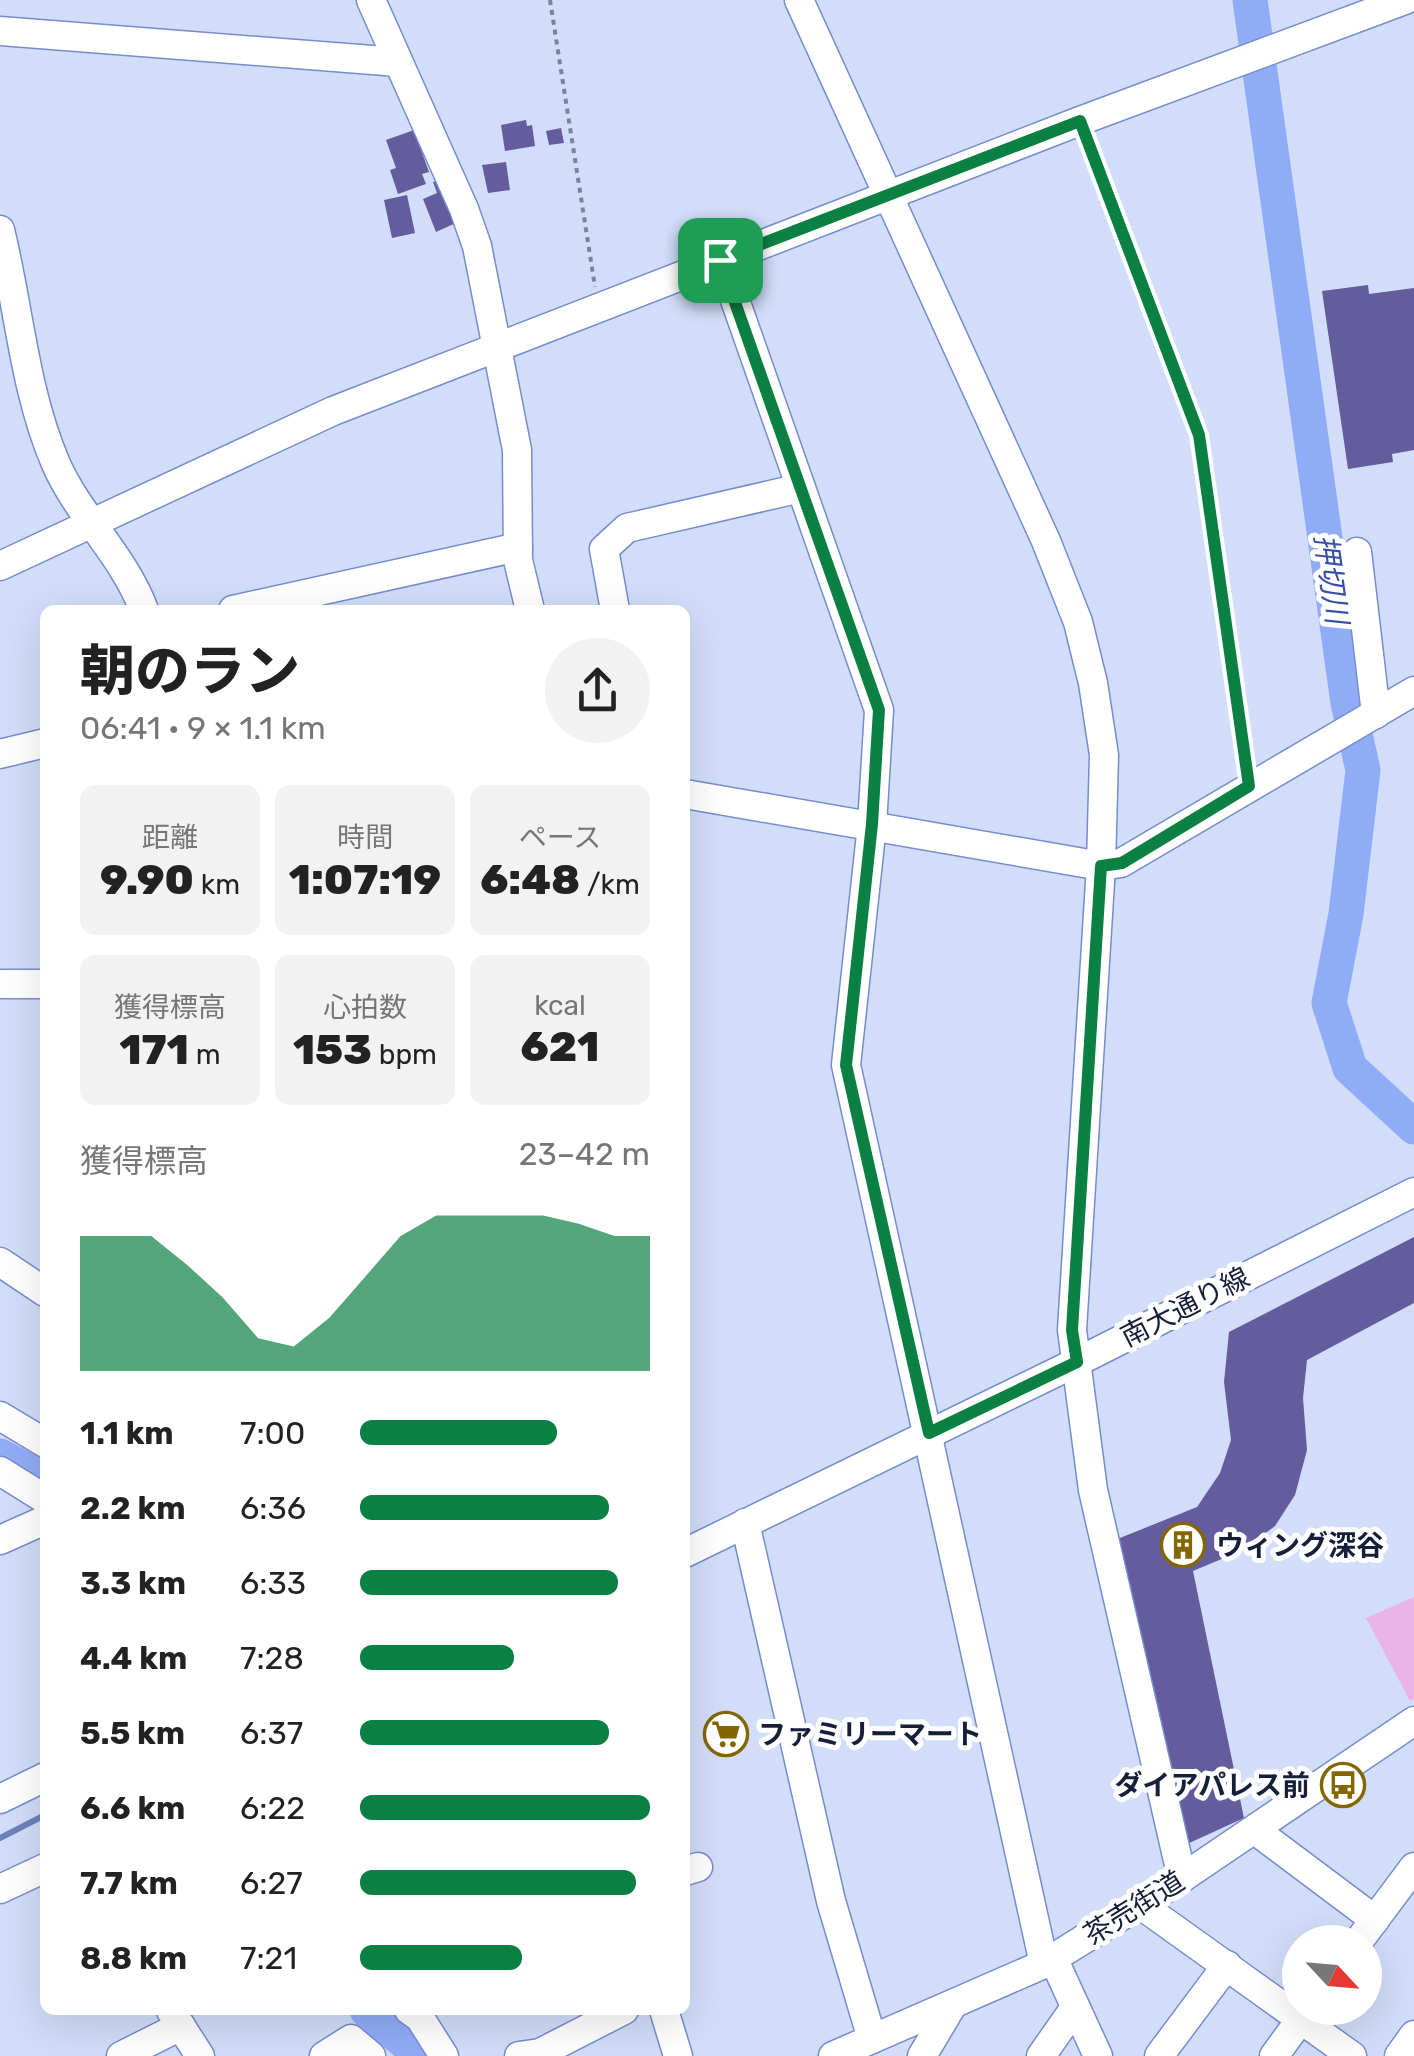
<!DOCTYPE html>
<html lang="ja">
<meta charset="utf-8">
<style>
:root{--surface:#fff;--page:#f2f2f2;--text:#222;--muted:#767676;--accent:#0b8043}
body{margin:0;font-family:Rubik,"Noto Sans JP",sans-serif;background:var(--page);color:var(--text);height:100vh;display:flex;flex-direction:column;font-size:38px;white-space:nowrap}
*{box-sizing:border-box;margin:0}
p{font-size:32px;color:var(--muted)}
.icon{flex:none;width:55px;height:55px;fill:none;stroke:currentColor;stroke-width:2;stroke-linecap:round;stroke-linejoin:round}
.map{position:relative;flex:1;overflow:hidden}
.side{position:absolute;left:40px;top:605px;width:650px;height:1410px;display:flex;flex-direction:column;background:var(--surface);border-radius:15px;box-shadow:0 10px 40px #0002}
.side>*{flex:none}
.needle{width:65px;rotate:116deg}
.tools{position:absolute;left:1282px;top:1925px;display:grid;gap:20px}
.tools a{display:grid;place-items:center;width:100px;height:100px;border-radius:50%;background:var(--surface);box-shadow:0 10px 40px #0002;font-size:50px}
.pin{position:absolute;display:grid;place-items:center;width:85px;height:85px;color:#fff;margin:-42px;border-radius:20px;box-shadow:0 5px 15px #0006}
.round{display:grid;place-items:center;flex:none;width:105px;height:105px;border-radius:52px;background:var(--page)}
.summary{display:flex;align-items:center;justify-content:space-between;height:170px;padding:0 40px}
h1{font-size:55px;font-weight:800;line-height:75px}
.stats{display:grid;grid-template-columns:repeat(3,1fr);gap:15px;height:170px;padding:10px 40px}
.stats div{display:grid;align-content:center;border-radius:15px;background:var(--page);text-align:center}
.stats b{font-size:42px;font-weight:800}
.stats small{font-size:28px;font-weight:400}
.stats p{font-size:28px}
.chart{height:280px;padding:20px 40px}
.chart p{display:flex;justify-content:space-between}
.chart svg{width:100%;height:180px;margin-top:10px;fill:var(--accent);opacity:.7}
ul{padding:0 40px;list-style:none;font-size:32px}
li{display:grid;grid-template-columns:160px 120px 1fr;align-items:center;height:75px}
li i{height:25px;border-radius:12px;background:var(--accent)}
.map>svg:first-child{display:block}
</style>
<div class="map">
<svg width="1414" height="2056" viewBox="0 0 1414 2056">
<rect width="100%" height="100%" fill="#d1ddf9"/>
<path fill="#ebb4e7" d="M1414,1597v102l-4,2 -44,-83z"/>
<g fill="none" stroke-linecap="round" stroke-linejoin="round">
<path stroke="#6c82be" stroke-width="6" d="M0,1838l45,-23"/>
<g stroke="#91acf7" stroke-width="35">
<path d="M1250,0l98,703 15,67 -17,144 -17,89 21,65 64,59"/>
<path d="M0,1456l45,24"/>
<path d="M367,2010l44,37 5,9"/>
</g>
</g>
<g fill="#655c9e">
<path d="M526,120l1,6 5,-1 3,21 -30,5 -4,-26z"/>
<path d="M561,128l3,15 -15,2 -3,-14z"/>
<path d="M414,130l15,42 -7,2 4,10 -28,10 -8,-24 6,-2 -10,-28z"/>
<path d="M506,162l4,28 -22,3 -6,-28z"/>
<path d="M439,180l17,43 -20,9 -13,-33 14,-6 -4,-11z"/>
<path d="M407,195l8,38 -23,5 -8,-38z"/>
<path d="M1368,285l1,9 45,-6v162l-22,4 1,8 -45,7 -26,-178z"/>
<path d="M1414,1237v66l-107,57 -4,38 4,52 -12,45 -20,31 -32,24 -50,21 51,247 -59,27 -70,-305 82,-33 23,-34 11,-33 -7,-58 5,-50z"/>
</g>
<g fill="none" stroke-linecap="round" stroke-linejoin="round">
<defs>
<g id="minor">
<path d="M371,0l93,209 13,37 40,204 1,110 12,50"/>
<path d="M799,0l247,541 32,81 15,61 11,72 -3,111 -29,464 21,160 89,388"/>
<path d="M0,31l398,31"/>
<path d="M0,230c19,77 24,160 56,234 23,52 68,92 88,146"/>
<path d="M721,260l158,450 -7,115 -26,240 198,899"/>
<path d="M1357,552l19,162"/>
<path d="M0,566l333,-155 747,-290 325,-121"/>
<path d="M233,610l285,-63"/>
<path d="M615,610l-11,-61 23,-21 174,-40"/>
<path d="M0,754l45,-11"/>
<path d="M685,794l416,72 20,-3 293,-172"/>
<path d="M0,984h45"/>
<path d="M0,1262l45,30"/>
<path d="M0,1416l45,27"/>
<path d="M0,1471l45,28"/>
<path d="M745,1523l86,378 41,138"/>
<path d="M0,1540l45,-20"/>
<path d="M685,1553l392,-191 337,-170"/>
<path d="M0,1799l45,-22"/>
<path d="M1255,1830l120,90"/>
<path d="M685,1871l13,-4"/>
<path d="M0,1889l45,-21"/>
<path d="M1141,1905l211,151"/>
<path d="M1358,1942l56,-75"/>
<path d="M1053,1958l45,98"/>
<path d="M409,2010l11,8 24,38"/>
<path d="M664,2010l14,46"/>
<path d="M171,2011l29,45"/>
<path d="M121,2056l60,-30"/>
<path d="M324,2056l27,-17 20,17"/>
<path d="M519,2056l21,-3 84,-43"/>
<path d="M833,2056l211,-92 138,-86 232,-157"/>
<path d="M922,2056l31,-52"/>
<path d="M1041,2056l33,-47"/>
<path d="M1159,2056l68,-91"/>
<path d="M1274,2056l35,-48"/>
<path d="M1399,2056l15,-21"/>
</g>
</defs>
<use href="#minor" stroke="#758dcf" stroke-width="31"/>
<g stroke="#78839e" stroke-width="4" stroke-dasharray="5 5" stroke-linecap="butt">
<path d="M550,0l45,287"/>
<path d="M1087,140l112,295 46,327"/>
</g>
<use href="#minor" stroke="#fff" stroke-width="28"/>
</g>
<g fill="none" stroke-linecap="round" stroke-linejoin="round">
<defs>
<path id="route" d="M1080,121l119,314 50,351 -127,77 -21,3 -29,464 5,32 -148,71 -83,-368 26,-241 7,-114 -159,-450z"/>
</defs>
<use href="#route" stroke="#fff" stroke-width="20"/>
<use href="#route" stroke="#0b8043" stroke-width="12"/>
</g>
<defs>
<symbol id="building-ring" viewBox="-11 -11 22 22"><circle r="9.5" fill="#fefefe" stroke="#846600" stroke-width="1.5"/><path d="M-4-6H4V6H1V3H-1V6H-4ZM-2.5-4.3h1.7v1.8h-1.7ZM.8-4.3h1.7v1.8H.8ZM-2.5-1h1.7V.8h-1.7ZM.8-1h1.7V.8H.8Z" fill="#846600"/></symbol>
<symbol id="supermarket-ring" viewBox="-11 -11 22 22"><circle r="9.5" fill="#fefefe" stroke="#846600" stroke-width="1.5"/><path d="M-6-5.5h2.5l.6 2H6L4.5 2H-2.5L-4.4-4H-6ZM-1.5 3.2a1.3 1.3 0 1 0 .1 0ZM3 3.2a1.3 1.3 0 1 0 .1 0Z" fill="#846600"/></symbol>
<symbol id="bus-ring" viewBox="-11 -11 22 22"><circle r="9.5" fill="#fefefe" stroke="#846600" stroke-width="1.5"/><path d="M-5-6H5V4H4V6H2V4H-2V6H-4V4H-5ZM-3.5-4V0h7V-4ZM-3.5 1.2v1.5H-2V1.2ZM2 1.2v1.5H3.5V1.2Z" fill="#846600"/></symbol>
</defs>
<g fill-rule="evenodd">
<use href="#building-ring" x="1158" y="1520" width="50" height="50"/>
<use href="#supermarket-ring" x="701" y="1709" width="50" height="50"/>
<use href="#bus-ring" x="1318" y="1760" width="50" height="50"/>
</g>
<g text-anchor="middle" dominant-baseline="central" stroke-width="10" stroke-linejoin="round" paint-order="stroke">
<g font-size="28" fill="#161f3a" stroke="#fefefe">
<text transform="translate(1185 1307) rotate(-27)">南大通り線</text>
<text transform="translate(1134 1908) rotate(-32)">茶売街道</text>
</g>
<g font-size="28" font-weight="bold" fill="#161f3a" stroke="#fefefe" text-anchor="start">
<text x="1216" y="1545">ウィング深谷</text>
<text x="758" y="1734">ファミリーマート</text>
<text x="1310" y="1785" text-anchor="end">ダイアパレス前</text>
</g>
<g font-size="30" font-style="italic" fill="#374fa6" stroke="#fefefe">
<text transform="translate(1331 579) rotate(82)">押切川</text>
</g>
</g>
</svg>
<div class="tools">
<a><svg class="needle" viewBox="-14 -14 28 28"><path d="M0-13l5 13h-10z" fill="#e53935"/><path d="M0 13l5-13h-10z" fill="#767676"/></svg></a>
</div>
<div class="pin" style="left:720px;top:260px;background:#1e9e55"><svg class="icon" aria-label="arrive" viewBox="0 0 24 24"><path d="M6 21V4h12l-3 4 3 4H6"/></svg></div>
<section class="side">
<div class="summary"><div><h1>朝のラン</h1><p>06:41 · 9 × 1.1 km</p></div><a class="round"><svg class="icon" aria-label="share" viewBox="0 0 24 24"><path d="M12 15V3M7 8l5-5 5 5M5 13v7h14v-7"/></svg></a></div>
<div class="stats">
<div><p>距離</p><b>9.90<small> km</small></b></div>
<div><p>時間</p><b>1:07:19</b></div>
<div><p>ペース</p><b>6:48<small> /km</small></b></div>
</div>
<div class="stats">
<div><p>獲得標高</p><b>171<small> m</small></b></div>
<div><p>心拍数</p><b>153<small> bpm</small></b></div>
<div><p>kcal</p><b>621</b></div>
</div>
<div class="chart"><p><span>獲得標高</span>23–42 m</p>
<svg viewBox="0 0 160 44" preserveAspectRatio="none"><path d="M0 44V11L10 11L20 11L30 18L40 26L50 36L60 38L70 31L80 21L90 11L100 6L110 6L120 6L130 6L140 8L150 11L160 11V44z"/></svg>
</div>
<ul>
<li><b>1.1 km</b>7:00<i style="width:68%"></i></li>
<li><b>2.2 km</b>6:36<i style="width:86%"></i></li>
<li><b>3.3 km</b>6:33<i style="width:89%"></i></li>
<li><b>4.4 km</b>7:28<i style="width:53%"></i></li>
<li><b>5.5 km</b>6:37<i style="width:86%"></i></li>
<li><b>6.6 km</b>6:22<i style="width:100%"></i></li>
<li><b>7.7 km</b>6:27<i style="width:95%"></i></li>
<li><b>8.8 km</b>7:21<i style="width:56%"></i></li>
</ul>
</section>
</div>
